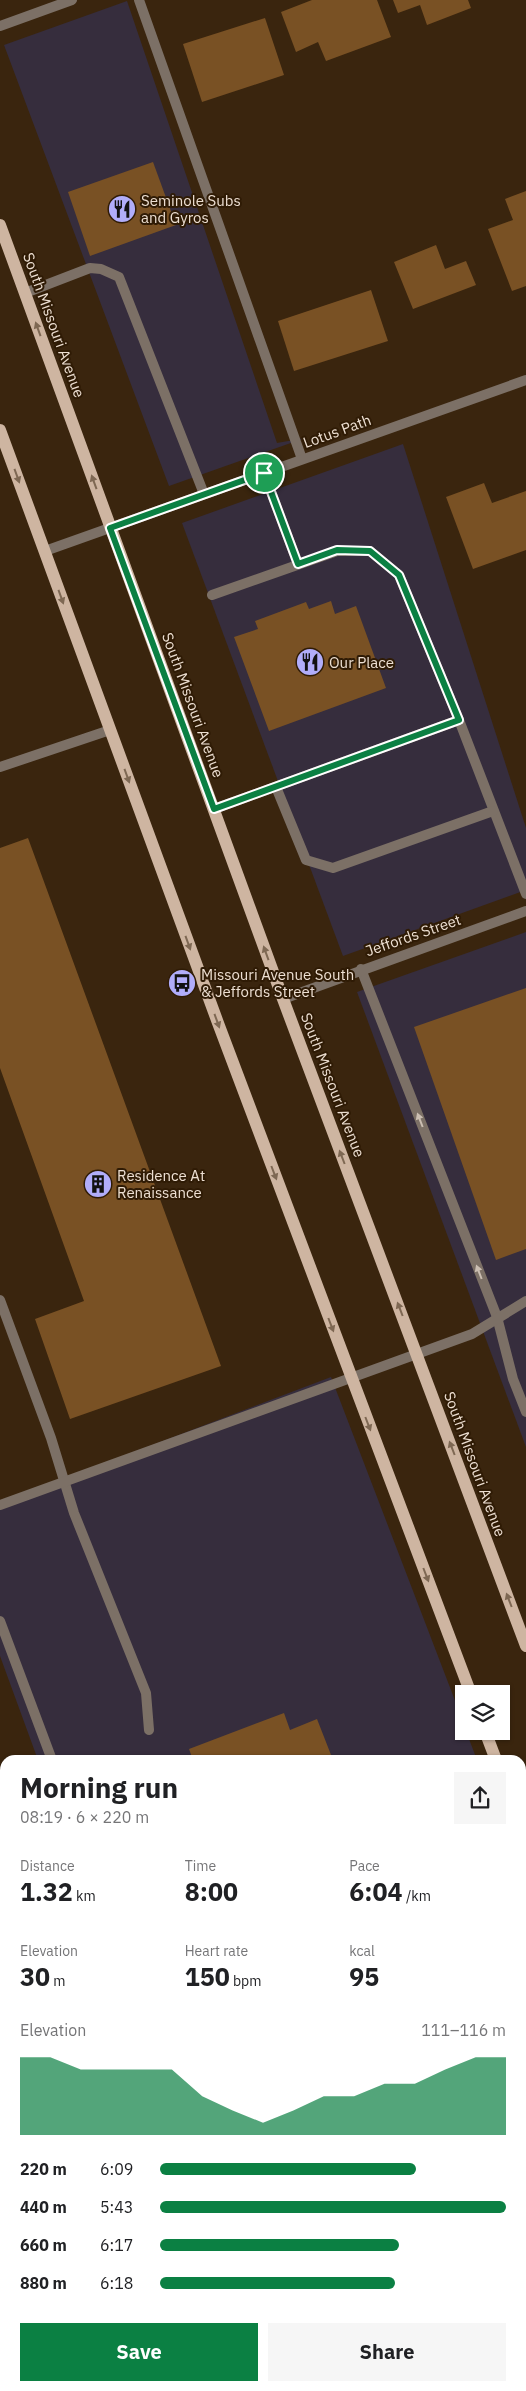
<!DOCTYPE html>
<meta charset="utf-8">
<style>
:root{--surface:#fff;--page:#f6f6f6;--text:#202124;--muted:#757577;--accent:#0b8043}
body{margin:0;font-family:"IBM Plex Sans",sans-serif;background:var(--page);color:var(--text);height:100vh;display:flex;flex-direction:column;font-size:19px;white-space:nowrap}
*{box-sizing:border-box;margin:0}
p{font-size:16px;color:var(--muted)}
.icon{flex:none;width:28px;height:28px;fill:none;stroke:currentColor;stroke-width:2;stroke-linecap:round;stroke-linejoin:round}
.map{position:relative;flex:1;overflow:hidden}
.sheet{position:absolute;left:0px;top:1755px;width:526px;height:636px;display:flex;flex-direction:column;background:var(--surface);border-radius:15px 15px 0 0;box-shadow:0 1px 4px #0004}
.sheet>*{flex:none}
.controls{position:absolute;left:455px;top:1685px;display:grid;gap:10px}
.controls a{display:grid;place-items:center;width:55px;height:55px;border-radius:0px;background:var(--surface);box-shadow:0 1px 4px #0004;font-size:25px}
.pin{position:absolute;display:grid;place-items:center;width:42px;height:42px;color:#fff;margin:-21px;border:2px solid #fff;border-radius:50%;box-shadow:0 1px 5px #0007}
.round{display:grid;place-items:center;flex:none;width:52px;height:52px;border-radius:0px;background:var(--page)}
.headline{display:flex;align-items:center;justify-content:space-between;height:85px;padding:0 20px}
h1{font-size:28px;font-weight:700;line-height:38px}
.metrics{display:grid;grid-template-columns:repeat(3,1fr);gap:8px;height:85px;padding:5px 20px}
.metrics div{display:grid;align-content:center}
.metrics b{font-size:25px;font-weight:700}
.metrics small{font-size:14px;font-weight:400}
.metrics p{font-size:14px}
.chart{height:140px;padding:10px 20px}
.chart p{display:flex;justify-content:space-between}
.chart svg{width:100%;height:90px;margin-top:5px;fill:var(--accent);opacity:.7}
.primary-button{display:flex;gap:10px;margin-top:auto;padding:10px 20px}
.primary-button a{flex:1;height:58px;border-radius:0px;background:var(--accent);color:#fff;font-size:20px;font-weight:700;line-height:58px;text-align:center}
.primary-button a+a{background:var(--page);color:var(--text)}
ul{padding:0 20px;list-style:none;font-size:16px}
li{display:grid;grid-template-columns:80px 60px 1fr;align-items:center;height:38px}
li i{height:12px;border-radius:6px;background:var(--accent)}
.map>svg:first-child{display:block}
</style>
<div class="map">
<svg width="526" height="2391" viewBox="0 0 526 2391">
<rect width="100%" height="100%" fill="#3a250e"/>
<g fill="#362d3d">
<path d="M127,1l150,442 28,-5 -136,48 -165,-441z"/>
<path d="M403,444l123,384v62l-183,66 -161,-433z"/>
<path d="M526,932v515l-169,-455z"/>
<path d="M331,1377l133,347v7h2l11,29h-439l-38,-104v-153z"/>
<path d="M521,1877l5,13v416l-5,-13z"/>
</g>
<path fill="#442b0d" d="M5,2151v235h514l2,5h-521v-238z"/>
<path fill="#393d1e" d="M5,2179v128l-5,-14v-113z"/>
<g fill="#795124">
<path d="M312,0h65l14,37 -65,24 -8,-19 -22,10 -15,-40z"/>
<path d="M393,0h75l3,8 -44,17 -7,-20 -22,8z"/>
<path d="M265,18l19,57 -82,27 -19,-58z"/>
<path d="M153,162l23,63 -86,31 -22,-64z"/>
<path d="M526,191v95l-14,5 -24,-62 25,-9 -8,-21z"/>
<path d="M436,245l9,24 21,-8 10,24 -63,24 -19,-47z"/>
<path d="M371,290l17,51 -94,30 -16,-50z"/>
<path d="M484,483l8,20 34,-12v59l-53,19 -27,-72z"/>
<path d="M331,601l4,13 21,-8 30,82 -117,43 -35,-94 24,-8 -3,-8 51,-19 3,7z"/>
<path d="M28,838l193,528 -151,53 -35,-100 49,-18 -84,-233v-220z"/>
<path d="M526,988v261l-30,11 -82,-233z"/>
<path d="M284,1713l6,17 27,-11 16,41h-140l-4,-11z"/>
<path d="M0,1822l3,7 2,-1v207l-5,-1z"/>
<path d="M526,2076v65l-5,2v-66z"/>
<path d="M0,2294l5,13 -5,2z"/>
<path d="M25,2386h146l2,5h-146z"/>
</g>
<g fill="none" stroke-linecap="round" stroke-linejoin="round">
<g stroke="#7c7066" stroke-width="10">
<path d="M139,0l163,459"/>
<path d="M25,293l65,-25 11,1 18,8 85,217"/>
<path d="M264,473l34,91"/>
<path d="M212,595l125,-44h33l29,24 60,145 67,174"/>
<path d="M0,767l110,-37"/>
<path d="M276,787l30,73 27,8 160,-57"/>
<path d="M214,809l245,-89"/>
<path d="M361,969l136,348 16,62 13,33"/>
<path d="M0,1300l51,138 23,75 72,180 3,37"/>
<path d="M0,1505l472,-171 54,-33"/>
<path d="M0,1621l52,139"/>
<path d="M0,2072l5,-2"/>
</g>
<g stroke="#7c7066" stroke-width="10">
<path d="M0,26l72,-26"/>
<path d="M45,551l481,-171"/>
<path d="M283,999l243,-88"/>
</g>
<g stroke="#ceb5a1" stroke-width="12">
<path d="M0,225l283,774 243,647"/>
<path d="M0,430l218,593 253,671"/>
<path d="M485,1731l11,29"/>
<path d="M521,1827l5,13"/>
</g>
</g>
<defs><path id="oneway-solid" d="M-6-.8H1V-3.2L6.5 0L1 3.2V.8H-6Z" transform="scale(1.25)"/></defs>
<g fill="#7e6853">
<use href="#oneway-solid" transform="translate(38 329) rotate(-110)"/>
<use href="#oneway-solid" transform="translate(17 476) rotate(70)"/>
<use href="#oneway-solid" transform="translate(94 482) rotate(-110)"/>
<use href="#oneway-solid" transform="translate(61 597) rotate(70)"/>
<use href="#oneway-solid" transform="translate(127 776) rotate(70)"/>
<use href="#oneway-solid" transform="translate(188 943) rotate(70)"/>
<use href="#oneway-solid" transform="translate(266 953) rotate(-110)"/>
<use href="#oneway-solid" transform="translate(217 1021) rotate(70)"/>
<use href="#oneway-solid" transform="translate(342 1157) rotate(-111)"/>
<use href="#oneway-solid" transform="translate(274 1173) rotate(69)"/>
<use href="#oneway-solid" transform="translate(400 1309) rotate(-111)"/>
<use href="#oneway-solid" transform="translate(331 1325) rotate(69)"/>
<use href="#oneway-solid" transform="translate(368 1424) rotate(69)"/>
<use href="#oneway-solid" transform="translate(452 1448) rotate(-111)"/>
<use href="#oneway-solid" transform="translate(426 1575) rotate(69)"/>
<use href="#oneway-solid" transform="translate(509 1600) rotate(-111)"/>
</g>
<g fill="#cbbeb2">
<use href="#oneway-solid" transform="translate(420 1120) rotate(-111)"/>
<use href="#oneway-solid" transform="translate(479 1272) rotate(-111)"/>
</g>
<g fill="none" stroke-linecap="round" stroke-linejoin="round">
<defs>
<path id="route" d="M264,473l34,91 39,-14 33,1 29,24 60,145 -245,89 -104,-281z"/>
</defs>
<use href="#route" stroke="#fff" stroke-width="10"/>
<use href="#route" stroke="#0b8043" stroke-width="6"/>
</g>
<defs>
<symbol id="restaurant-disc" viewBox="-11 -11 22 22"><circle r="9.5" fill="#b1adfa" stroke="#2f1b05"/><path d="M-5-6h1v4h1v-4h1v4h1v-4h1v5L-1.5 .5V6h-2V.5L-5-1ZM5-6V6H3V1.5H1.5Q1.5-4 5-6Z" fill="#111"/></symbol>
<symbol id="bus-disc" viewBox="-11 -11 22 22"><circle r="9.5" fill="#b1adfa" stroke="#2f1b05"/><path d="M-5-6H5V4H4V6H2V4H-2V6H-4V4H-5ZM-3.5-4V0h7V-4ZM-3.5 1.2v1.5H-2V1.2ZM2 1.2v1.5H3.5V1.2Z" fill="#111"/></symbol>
<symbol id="building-disc" viewBox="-11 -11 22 22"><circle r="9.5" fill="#b1adfa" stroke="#2f1b05"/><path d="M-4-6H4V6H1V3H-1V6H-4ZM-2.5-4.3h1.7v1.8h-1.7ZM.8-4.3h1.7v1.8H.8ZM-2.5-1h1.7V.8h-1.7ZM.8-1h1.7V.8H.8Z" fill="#111"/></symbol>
</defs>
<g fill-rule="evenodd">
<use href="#restaurant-disc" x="106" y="193" width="32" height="32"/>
<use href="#restaurant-disc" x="294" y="646" width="32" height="32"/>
<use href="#bus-disc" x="166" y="967" width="32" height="32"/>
<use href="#building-disc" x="82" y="1168" width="32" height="32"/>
</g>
<g text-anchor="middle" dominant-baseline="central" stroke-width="4" stroke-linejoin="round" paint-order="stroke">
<g font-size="15" fill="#eddfd2" stroke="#2f1b05" text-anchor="start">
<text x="141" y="200">Seminole Subs<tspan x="141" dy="17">and Gyros</tspan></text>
<text x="329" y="662">Our Place</text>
<text x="201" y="974">Missouri Avenue South<tspan x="201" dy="17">&amp; Jeffords Street</tspan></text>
<text x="117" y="1175">Residence At<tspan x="117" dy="17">Renaissance</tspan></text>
</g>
<g font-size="15" fill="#eddfd2" stroke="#2f1b05">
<text transform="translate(54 325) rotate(70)">South Missouri Avenue</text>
<text transform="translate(337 431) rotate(-20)">Lotus Path</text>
<text transform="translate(193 705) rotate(70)">South Missouri Avenue</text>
<text transform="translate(413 935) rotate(-19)">Jeffords Street</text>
<text transform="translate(333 1085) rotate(69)">South Missouri Avenue</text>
<text transform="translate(475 1464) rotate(70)">South Missouri Avenue</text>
</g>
</g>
</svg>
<div class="controls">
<a><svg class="icon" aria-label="layers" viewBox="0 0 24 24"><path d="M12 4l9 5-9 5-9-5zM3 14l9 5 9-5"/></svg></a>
</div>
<div class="pin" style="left:264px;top:473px;background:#1e9e55"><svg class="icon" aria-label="arrive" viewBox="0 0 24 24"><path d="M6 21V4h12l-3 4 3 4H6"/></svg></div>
<section class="sheet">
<div class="headline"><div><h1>Morning run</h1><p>08:19 · 6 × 220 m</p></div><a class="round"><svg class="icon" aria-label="share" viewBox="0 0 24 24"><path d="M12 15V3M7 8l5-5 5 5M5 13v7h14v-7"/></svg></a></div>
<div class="metrics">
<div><p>Distance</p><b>1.32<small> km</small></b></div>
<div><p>Time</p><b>8:00</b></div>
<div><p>Pace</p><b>6:04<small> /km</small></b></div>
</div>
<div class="metrics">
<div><p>Elevation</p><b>30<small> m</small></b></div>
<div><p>Heart rate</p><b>150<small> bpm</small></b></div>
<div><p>kcal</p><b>95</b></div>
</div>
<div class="chart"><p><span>Elevation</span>111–116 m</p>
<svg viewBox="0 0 160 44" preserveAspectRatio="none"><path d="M0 44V6L10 6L20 12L30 12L40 12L50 12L60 25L70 32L80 38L90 32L100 25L110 25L120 19L130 19L140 12L150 6L160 6V44z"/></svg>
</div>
<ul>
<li><b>220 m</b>6:09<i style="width:74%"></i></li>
<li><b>440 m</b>5:43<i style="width:100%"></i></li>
<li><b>660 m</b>6:17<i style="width:69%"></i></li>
<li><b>880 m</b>6:18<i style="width:68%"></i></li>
</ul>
<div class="primary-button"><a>Save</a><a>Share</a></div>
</section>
</div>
